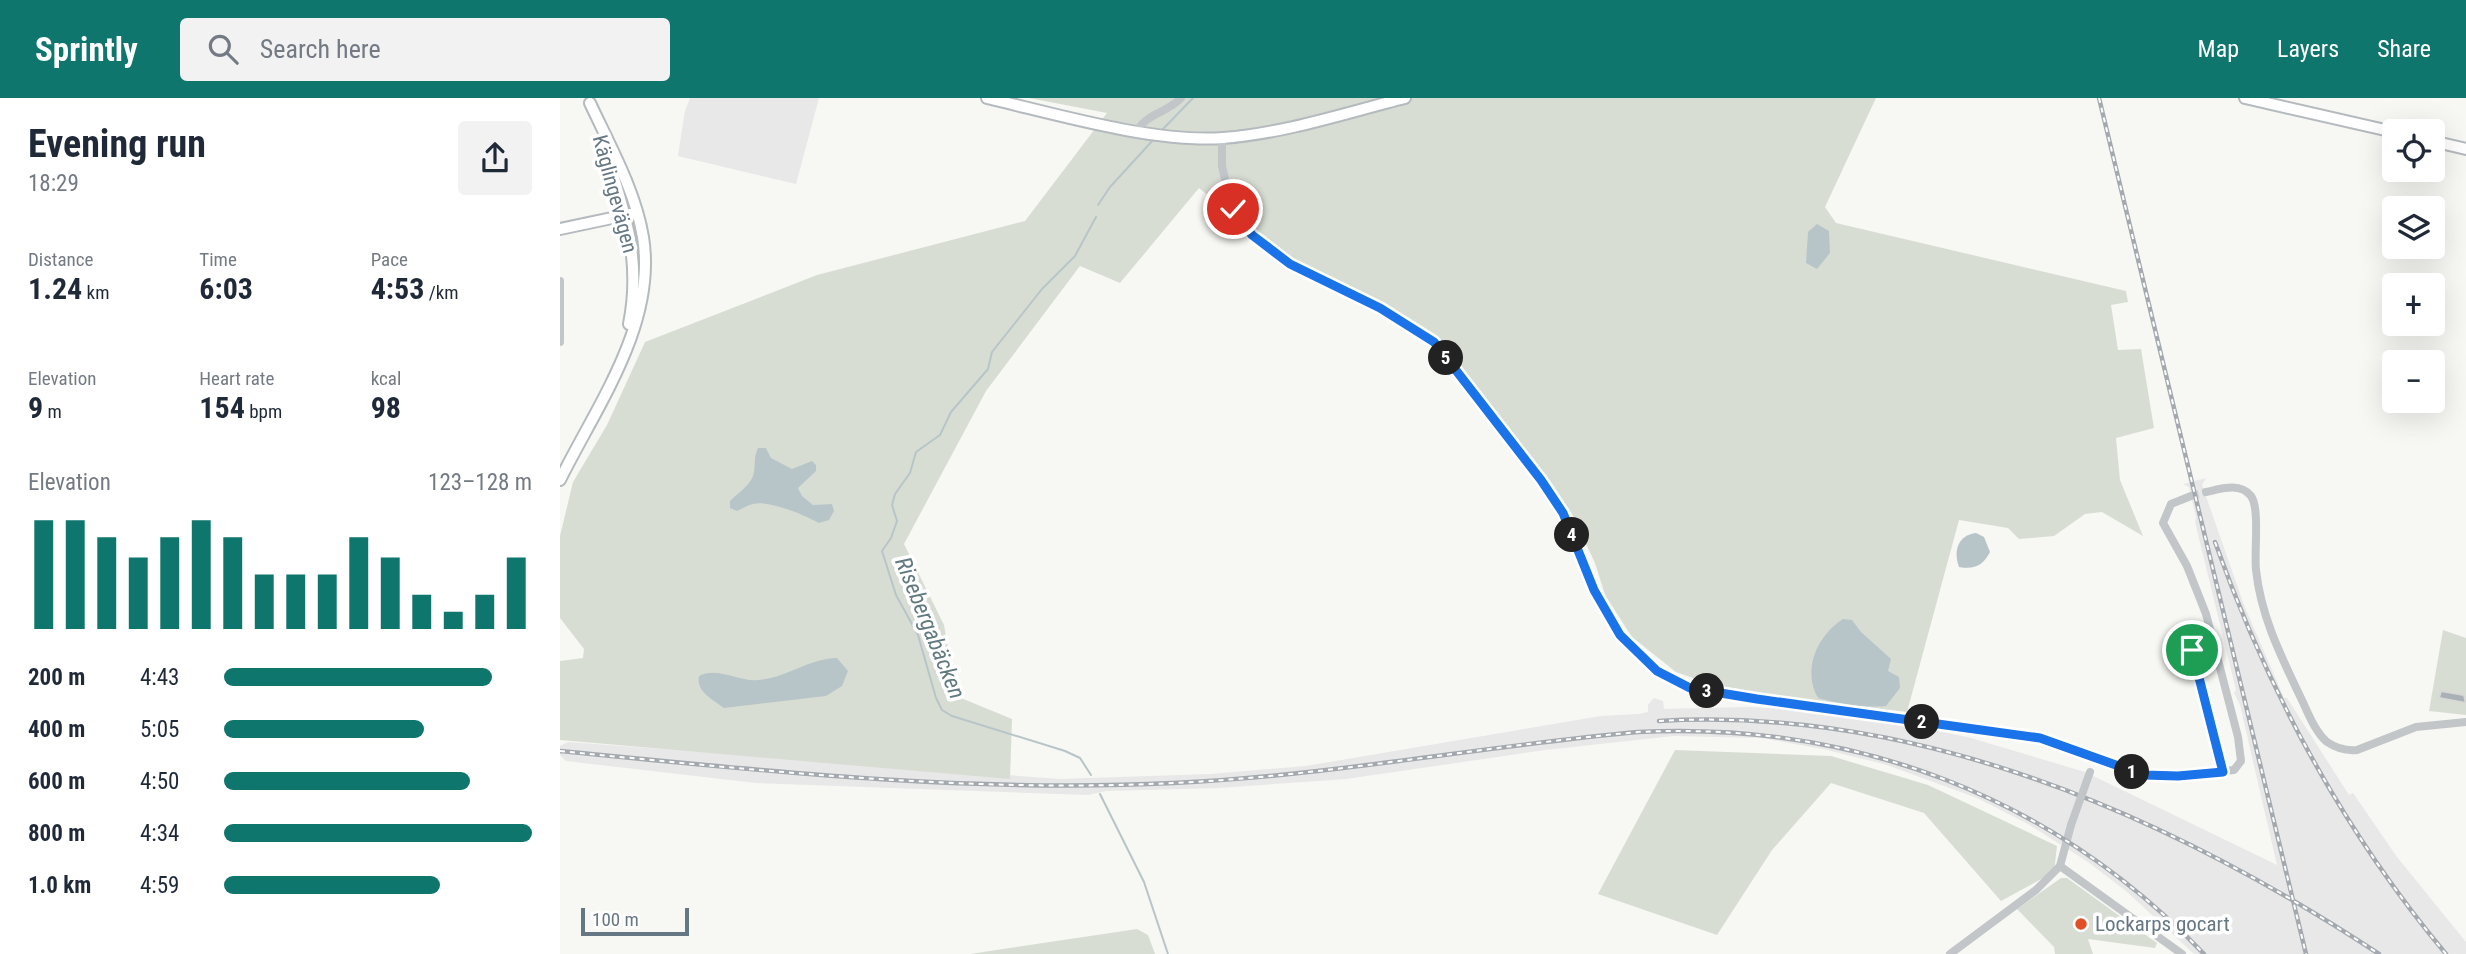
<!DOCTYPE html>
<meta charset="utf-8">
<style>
:root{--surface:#fff;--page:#f2f2f3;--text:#1f2937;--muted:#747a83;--accent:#0f766e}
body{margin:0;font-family:"Roboto Condensed",sans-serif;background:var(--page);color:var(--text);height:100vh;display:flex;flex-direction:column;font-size:26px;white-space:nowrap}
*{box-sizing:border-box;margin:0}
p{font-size:23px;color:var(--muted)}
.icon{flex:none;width:38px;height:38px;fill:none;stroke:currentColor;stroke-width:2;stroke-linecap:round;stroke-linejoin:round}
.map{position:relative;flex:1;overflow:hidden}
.side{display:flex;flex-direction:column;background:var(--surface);width:560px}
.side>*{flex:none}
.tools{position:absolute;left:1822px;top:21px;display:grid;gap:14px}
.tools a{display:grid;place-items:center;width:63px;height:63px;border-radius:7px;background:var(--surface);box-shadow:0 7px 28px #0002;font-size:35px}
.scale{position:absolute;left:21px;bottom:18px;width:108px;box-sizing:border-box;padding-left:7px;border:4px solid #667784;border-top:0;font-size:19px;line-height:24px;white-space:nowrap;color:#667784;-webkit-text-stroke:5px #fff;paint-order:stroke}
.pin{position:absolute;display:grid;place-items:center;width:60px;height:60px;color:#fff;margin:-30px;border:4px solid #fff;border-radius:50%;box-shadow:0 2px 7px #0007}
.km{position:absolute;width:35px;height:35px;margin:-18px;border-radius:50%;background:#222;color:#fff;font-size:19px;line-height:35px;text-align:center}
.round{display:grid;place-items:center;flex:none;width:74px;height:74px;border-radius:7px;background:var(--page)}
.head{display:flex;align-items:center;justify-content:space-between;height:119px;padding:0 28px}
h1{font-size:38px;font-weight:700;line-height:52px}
.figures{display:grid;grid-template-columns:repeat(3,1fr);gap:10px;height:119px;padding:7px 28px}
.figures div{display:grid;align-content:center}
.figures b{font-size:30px;font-weight:700}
.figures small{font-size:19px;font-weight:400}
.figures p{font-size:19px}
.chart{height:196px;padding:14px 28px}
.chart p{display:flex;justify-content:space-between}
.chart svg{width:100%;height:126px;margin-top:7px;stroke:var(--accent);stroke-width:6}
ul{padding:0 28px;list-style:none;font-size:23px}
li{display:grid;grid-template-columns:112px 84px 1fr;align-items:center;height:52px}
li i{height:18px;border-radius:9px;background:var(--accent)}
header{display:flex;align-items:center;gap:42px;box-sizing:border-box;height:98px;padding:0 35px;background:var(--accent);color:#fff}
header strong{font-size:33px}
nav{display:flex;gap:38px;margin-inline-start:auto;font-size:24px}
.search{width:490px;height:63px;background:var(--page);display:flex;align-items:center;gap:18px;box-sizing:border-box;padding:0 24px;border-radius:7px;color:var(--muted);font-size:26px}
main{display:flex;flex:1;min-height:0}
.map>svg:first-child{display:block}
</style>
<header>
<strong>Sprintly</strong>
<div class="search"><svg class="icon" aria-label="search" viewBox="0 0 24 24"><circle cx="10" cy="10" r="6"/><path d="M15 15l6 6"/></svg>Search here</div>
<nav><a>Map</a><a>Layers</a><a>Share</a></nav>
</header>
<main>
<section class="side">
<div class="head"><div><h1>Evening run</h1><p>18:29</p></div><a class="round"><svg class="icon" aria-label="share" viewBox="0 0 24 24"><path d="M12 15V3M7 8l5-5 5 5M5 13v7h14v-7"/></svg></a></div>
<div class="figures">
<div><p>Distance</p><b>1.24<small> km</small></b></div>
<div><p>Time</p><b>6:03</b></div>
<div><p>Pace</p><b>4:53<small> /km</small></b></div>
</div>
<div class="figures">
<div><p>Elevation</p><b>9<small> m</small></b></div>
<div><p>Heart rate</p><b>154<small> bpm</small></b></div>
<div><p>kcal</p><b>98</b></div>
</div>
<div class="chart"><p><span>Elevation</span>123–128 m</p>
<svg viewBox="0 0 160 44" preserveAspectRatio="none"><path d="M5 44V6M15 44V6M25 44V12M35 44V19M45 44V12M55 44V6M65 44V12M75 44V25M85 44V25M95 44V25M105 44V12M115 44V19M125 44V32M135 44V38M145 44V32M155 44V19"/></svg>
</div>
<ul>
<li><b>200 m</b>4:43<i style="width:87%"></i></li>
<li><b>400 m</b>5:05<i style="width:65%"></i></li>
<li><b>600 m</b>4:50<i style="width:80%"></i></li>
<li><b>800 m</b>4:34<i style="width:100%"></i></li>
<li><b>1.0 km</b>4:59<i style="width:70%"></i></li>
</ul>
</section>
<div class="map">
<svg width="1906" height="856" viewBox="0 0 1906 856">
<rect width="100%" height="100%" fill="#f7f7f3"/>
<g fill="#e7e8e7">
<path d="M130,0h129l-23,86 -118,-28 7,-45z"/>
<path d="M1646,380l-4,7 42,120 40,93h3l62,97 4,-2 44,64 69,85v12h-272l-68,-63 -38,-29 -60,-38 -51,-26 -90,-33 -64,-16 -62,-11 -88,-2 -128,14 -199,29 -128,9 -112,3 -18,4 -332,-12 -190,-22 -6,-6v-9l8,-4 492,37 151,-5 95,-8 295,-50 38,-2 9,-2v-7l6,-7 9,3 1,8 82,-2 63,3 93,13 69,15 114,34 192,93 -37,-160 -6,-12 2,-3 -41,-168 1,-5 -7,-30 -6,-3z"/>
</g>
<g fill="#d8ddd4">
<path d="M469,0h847l-51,109 11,16 290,68 2,11 -17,3 7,45 23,-1 13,79 -38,10 4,42 23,56 -41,-24 -17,2 -31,22 -35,3 -11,-11 -49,-8 -52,192 -180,-22 -51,-18 -44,-35 -27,-42 -10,-32 -23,-49 -133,-174 -171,-96 -69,-56 -79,95 -40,-17 -94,125 -82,153 40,81 12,71 56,23 -2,60 -450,-39v-79l23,-3 1,-9 -24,-31v-82l13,-54 34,-57 38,-83 172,-67 208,-54 82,-108z"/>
<path d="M1883,532l23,8v77l-37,-4z"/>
<path d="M1115,652l156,6 97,29 129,61 -3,26 -53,29 -77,-88 -93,-30 -59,67 -55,85 -119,-41z"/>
<path d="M1501,780h6l90,65 -2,5 -67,-9 5,15h-38l-1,-7 -37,-38z"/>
<path d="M577,831l11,6 7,19h-185z"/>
</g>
<g fill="#b8c5c8">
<path d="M1257,126l12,7 1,22 -13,16 -11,-6 2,-31z"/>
<path d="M198,350h8l5,10 21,11 20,-8 4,4v6l-18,17 4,8 11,9 19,-1 2,7 -5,9 -10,3c-15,-8 -49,-23 -66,-19 -5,1 -11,5 -16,7l-7,-3v-7c7,-7 19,-15 23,-25 3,-9 0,-18 5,-28z"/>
<path d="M1416,435l8,4 6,15c-7,13 -15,18 -31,15 -6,-16 -1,-32 17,-34z"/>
<path d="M1283,521l9,1 9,12 30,27 -3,12 11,6 1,11 -14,18c-23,2 -46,-2 -68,-8 -16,-29 -1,-62 25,-79z"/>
<path d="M277,560l11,13 -6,15 -16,10 -102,12c-12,-9 -28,-16 -25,-32 18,-10 40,6 59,4 29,-2 49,-21 79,-22z"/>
</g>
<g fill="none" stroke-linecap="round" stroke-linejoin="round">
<g stroke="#b8c5c8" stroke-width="2">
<path d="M602,32l31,-32"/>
<path d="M538,107l12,-18 44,-48"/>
<path d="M531,677l-11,-17 -15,-7 -113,-35 -10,-6 -6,-12 -18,-63 -22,-40 -14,-44 9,-13 6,-17 -5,-16 3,-11 15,-21 6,-21 24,-17 11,-23 37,-43 4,-17 50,-63 33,-33 21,-39"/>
<path d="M540,696l44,88 24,72"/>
</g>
</g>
<path fill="#a9b1b6" stroke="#d8d8d6" stroke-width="2" d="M1881,593l23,4 2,8 -27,-5z"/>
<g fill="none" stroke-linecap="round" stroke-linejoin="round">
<path stroke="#d3d7d7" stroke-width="8" stroke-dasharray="8 4" stroke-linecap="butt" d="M1631,398l15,-4"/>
<defs>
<g id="secondary">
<path d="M427,0c69,16 166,45 236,40 63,-5 122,-25 182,-40"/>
<path d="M1685,0l149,34"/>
<path d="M1872,43l34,8"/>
<path d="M45,51c19,61 37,110 24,175"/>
<path d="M0,131l71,-15"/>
<path d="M0,382c37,-75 97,-156 83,-243 -8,-47 -33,-91 -53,-134"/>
</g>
</defs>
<use href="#secondary" stroke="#b4babe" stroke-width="14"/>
<g stroke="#c2c6c9" stroke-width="8">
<path d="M577,33c10,-18 30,-18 44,-33"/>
<path d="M662,40v28l10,44 20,25 38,29 89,44 55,34 107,138 23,33 30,77 26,45 37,37 33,16 67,12 283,38 104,37 34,1 56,-6 7,-9 -3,-24 -32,-123 -19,-48 -24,-43 8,-19 20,-8"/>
<path d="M0,183v61"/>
<path d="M1646,394c14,-3 34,-10 45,4 9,12 3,57 5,74 5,46 24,84 44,126 7,14 14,35 27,46 9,6 20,9 30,8l59,-23 50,-5"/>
<path d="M1653,544l-22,8 32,122"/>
<path d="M1500,768l122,88"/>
<path d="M1390,856l86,-64 24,-24 11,-41"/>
</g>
<use href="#secondary" stroke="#fff" stroke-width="10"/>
<defs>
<g id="rail">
<path d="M1539,0l207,856"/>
<path d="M1655,444c53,149 129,290 231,412"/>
<path d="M1099,623c259,-15 507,93 720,233"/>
<path d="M0,653c203,20 409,42 613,32 156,-7 310,-37 465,-51 217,-11 416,65 566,222"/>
</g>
</defs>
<use href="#rail" stroke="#a3a9ae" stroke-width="4.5"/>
<use href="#rail" stroke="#fff" stroke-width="2" stroke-dasharray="5" stroke-linecap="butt"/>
<path stroke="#c2c6c9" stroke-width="8" d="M1511,727l19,-53"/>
</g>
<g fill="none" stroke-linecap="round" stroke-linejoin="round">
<defs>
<path id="route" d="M673,111l19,26 38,29 90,44 54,34 107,138 22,33 31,77 26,45 37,36 33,17 67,11 283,39 104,37 34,1 45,-4 -31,-122"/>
</defs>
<use href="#route" stroke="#fff" stroke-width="14"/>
<use href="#route" stroke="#1a73e8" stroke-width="9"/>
</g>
<circle fill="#e24f27" stroke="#fff" stroke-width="2.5" cx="1521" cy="826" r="7"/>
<g text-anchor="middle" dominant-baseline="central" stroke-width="7" stroke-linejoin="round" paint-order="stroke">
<g font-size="21" fill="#667784" stroke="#fff">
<text transform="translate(55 96) rotate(75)">Käglingevägen</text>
</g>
<g font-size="21" fill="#667784" stroke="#fff" text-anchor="start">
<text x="1535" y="826">Lockarps gocart</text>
</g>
<g font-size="23" font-style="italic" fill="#617980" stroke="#fff">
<text transform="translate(370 530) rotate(68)">Risebergabäcken</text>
</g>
</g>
</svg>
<div class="tools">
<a><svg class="icon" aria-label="locate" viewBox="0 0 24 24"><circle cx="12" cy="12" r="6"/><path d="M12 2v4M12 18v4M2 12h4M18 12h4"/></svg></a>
<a><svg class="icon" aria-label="layers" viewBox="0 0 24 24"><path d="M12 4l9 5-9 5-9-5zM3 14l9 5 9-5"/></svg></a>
<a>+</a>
<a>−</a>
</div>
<div class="scale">100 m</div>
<div class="pin" style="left:1632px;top:552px;background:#1e9e55"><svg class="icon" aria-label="arrive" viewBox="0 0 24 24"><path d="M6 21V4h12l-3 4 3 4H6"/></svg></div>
<div class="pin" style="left:673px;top:111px;background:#d93025"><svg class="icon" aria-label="check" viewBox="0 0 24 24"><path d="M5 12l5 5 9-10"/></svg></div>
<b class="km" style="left:1572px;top:674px">1</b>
<b class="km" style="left:1362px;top:624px">2</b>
<b class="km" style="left:1147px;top:593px">3</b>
<b class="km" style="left:1012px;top:437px">4</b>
<b class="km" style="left:886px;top:260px">5</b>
</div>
</main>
